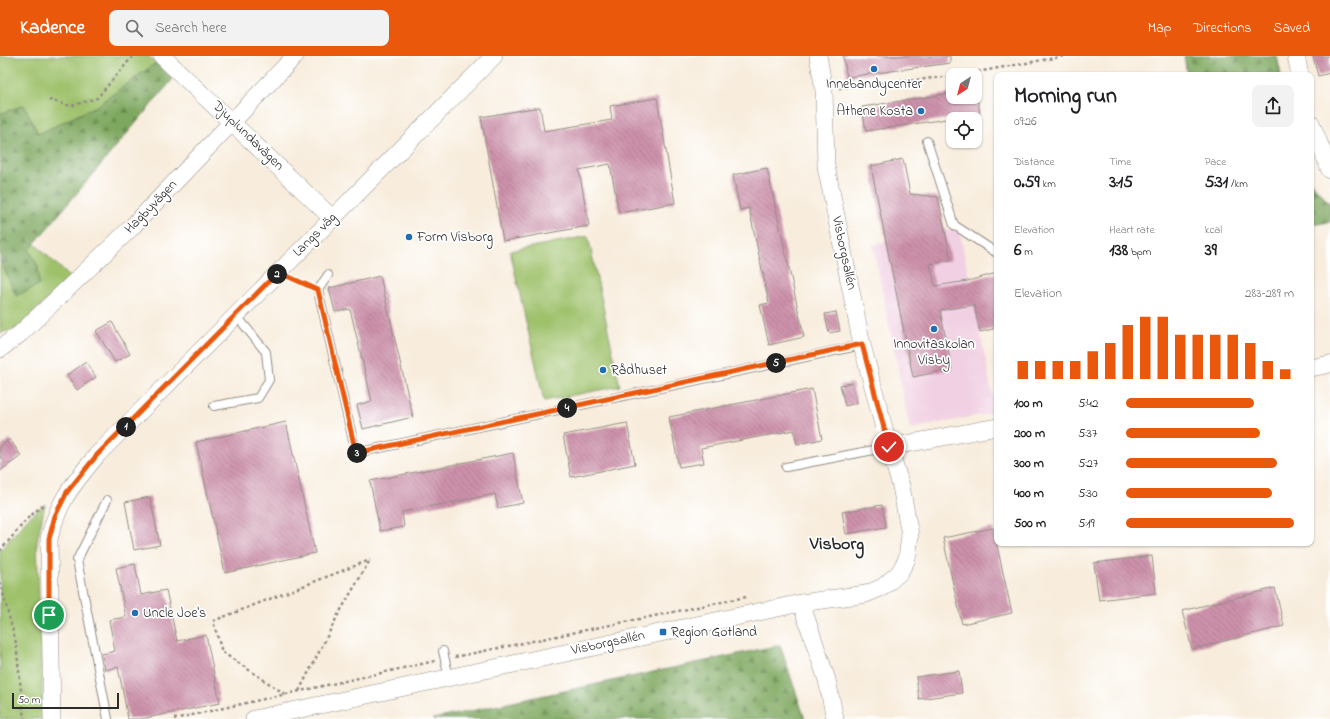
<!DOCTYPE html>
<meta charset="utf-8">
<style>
:root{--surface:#fff;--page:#f2f2f2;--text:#202124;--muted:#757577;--accent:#ea580c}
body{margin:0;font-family:"Indie Flower",sans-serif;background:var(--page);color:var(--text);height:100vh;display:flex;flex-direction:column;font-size:15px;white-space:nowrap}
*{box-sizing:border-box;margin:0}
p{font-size:13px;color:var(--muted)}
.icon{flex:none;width:22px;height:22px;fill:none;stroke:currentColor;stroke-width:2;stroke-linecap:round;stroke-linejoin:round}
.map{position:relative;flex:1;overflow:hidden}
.panel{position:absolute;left:994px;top:16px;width:320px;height:474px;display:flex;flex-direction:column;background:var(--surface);border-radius:8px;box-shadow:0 1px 3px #0004}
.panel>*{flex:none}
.needle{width:26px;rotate:216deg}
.tools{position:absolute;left:946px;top:12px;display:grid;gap:8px}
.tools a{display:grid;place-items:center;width:36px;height:36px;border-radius:8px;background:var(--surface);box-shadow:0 1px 3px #0004;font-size:20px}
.scale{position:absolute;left:12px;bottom:10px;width:107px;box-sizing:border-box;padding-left:4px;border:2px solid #2b2b2b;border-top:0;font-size:11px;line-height:14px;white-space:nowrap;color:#2b2b2b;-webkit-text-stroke:3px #fff;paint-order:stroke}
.pin{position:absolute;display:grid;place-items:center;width:34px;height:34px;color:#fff;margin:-17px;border:2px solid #fff;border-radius:50%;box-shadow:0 1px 4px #0007}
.km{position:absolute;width:20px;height:20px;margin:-10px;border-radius:50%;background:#222;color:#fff;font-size:11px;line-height:20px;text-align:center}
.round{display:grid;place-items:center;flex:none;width:42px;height:42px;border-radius:8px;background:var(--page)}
.summary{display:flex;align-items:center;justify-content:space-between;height:68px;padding:0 20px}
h1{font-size:22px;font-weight:700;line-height:30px}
.figures{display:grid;grid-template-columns:repeat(3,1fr);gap:6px;height:68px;padding:4px 20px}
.figures div{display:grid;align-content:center}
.figures b{font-size:17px;font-weight:700}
.figures small{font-size:11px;font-weight:400}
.figures p{font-size:11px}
.chart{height:112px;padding:8px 20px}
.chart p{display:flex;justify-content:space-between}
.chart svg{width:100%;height:72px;margin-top:4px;stroke:var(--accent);stroke-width:6}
ul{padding:0 20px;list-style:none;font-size:13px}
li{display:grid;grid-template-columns:64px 48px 1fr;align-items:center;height:30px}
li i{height:10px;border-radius:5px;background:var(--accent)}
header{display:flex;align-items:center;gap:24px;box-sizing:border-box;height:56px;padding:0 20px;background:var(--accent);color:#fff}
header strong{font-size:19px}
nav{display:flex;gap:22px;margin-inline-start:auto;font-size:14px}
.search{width:280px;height:36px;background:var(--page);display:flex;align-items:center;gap:10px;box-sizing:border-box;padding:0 14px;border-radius:8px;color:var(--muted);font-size:15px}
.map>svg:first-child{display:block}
</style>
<header>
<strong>Kadence</strong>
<div class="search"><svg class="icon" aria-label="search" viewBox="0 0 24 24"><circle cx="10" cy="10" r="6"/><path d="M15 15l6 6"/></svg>Search here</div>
<nav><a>Map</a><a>Directions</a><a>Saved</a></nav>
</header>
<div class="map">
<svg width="1330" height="663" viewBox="0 0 1330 663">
<defs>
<pattern id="forest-firs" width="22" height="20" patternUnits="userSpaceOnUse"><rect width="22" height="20" fill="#7ea75e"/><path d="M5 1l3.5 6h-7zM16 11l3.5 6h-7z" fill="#67884e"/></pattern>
<pattern id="building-back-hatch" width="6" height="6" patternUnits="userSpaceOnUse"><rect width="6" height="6" fill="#cd92ab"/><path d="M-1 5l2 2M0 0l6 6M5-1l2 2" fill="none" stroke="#a7778b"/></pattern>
</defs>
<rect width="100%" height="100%" fill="#fff"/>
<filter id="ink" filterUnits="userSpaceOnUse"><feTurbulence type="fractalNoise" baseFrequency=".025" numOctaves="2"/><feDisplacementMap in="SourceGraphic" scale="8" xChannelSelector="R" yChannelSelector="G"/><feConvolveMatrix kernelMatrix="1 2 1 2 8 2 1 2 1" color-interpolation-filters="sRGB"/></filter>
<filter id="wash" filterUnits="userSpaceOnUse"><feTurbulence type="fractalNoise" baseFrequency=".012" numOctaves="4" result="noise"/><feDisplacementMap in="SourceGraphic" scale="16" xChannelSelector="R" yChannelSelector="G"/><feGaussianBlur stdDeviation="0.9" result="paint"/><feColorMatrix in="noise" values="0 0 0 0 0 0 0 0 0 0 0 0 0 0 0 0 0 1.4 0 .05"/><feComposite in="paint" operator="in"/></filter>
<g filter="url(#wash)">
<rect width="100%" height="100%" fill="#f8eddd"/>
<path fill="#f1d0e3" d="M959,172l37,184 -86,17 -37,-184z"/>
<g fill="#9ec16a" stroke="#64764a">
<path d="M0,0h149l7,7 -59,43 -59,28 -14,-29 -24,9z"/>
<path d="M588,180l32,150 -76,15 -34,-150z"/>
<path d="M35,188l36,34 -55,51 -16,4v-74l16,37 22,-29 -9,-17z"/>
<path d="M45,448l-8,38 6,177h-43v-168l27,-32z"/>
</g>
<g fill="url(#forest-firs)" stroke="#546944">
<path d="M1184,0h93l4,19h-94z"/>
<path d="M156,7l17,16 -144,171 9,17 1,18 -23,11 -16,-37v-145l24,-9 14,29 59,-28z"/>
<path d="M1311,126l19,22v18l-19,3z"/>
<path d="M780,589l25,74h-372z"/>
</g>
<g id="blocks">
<g fill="url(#building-back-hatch)">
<path d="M843,0h107v7l-103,14z"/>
<path d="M1313,0h17v17l-12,3z"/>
<path d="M953,37v4h24l3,17 -114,17 -4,-24z"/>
<path d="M657,42l18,105 -56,10 -9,-49 -31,6 10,56 -86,15 -22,-124 59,-10 4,24 68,-11 -2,-14z"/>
<path d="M903,103l7,35 28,3 13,63 -21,4 5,22 33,-5 29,-8v55l-17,4 -6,-27 -34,5 12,59 -39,8 -42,-211z"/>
<path d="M767,112l37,169 -35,8 -9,-40 9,-2 -20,-95 -9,2 -7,-35z"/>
<path d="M380,220l33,141 -50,12 -6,-24 15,-4 -22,-92 -15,3 -6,-24z"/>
<path d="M836,256l4,19 -11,2 -4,-19z"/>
<path d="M112,266l18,32 -15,8 -19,-31z"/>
<path d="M86,306l10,15 -19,13 -10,-15z"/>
<path d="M852,327l5,20 -12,3 -5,-21z"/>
<path d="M812,333l10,50 -25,5 -3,-14 -93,18 3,15 -25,4 -10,-50z"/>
<path d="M286,366l29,131 -90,20 -29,-131z"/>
<path d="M627,367l8,41 -64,13 -8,-42z"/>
<path d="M10,383l11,17 -21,15v-24z"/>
<path d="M513,397l10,50 -25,5 -3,-14 -93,18 2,15 -24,4 -10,-50z"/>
<path d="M150,441l10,48 -26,5 -9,-48z"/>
<path d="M882,449l4,22 -40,7 -4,-22z"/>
<path d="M993,472l19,85 -50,11 -19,-86z"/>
<path d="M1152,500l4,37 -57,7 -5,-37z"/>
<path d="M135,508l6,31 25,-5 11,51 29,-6 14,68 -79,16h-13l-10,-52 -13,3 -3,-16 13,-3 -6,-31 17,-3 -10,-49z"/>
<path d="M1275,532l9,38 -92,23 -10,-38z"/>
<path d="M959,615l3,22 -43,6 -3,-22z"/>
</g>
</g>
</g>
<g filter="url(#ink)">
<use href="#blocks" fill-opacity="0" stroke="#928c84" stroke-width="1"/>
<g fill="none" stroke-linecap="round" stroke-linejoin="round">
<defs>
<g id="service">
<path d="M927,85l27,84 43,28"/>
<path d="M328,219l-10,15 38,163 506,-108"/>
<path d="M214,350l44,-8 11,-18 -3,-28 -30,-37"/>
<path d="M786,411l103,-20"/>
<path d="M107,444l-30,60 31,159"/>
<path d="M443,595l6,27"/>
</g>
<g id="minor">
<path d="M162,0l170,162"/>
<path d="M1296,0l4,19"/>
<path d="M1311,67l19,47"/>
<path d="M0,293l21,-16 109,-104 165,-173"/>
<path d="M1311,312l19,-4"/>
<path d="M889,391l108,-20"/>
<path d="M801,547l26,77 8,39"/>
<path d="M52,663l-3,-180c10,-40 23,-53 48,-84l397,-399"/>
<path d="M254,663l547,-116 65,-9 17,-7 16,-14 8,-14 3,-24 -9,-49 -12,-39 -27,-102 -36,-179 -2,-76 -6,-34"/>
</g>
</defs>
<use href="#service" stroke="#928c84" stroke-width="10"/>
<use href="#minor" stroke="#928c84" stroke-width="18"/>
<g stroke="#928c84" stroke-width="2.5" stroke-dasharray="3 3" stroke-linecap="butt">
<path d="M960,19l105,-19"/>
<path d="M839,32l114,-12"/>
<path d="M49,44l22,6 26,-8 36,-42"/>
<path d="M293,223l16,7"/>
<path d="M0,495l27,-32 17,-15"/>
<path d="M0,526l16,61 8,76"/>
<path d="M455,601l291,-60"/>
<path d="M299,635l39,-76 32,-55"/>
<path d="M285,638l-63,-42 -9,-31 157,-61"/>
<path d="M174,663l261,-58"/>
</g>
<use href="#service" stroke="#fff" stroke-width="8"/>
<use href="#minor" stroke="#fff" stroke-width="17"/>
</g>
</g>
<g fill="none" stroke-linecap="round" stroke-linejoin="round" filter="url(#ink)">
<defs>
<path id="route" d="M49,559v-76l6,-23 12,-24 30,-37 181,-183 40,18 38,163 506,-109 27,103"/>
</defs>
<use href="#route" stroke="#fff" stroke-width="8"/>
<use href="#route" stroke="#ea580c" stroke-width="5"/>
</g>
<g fill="#1f6fb2" stroke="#fff" stroke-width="1.5">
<circle cx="874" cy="13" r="4"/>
<circle cx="921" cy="55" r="4"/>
<circle cx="409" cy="181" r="4"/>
<circle cx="934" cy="273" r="4"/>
<circle cx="603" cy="314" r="4"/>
<circle cx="135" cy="557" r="4"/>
<rect x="659" y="572" width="8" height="8" rx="2"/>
</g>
<g text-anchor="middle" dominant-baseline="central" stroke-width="3.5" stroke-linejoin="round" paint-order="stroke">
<g font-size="14" fill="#2b2b2b" stroke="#fff" text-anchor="start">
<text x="874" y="28" text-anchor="middle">Innebandycenter</text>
<text x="913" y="55" text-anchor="end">Athene Kosta</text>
<text x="417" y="181">Form Visborg</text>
<text x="934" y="288" text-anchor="middle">Innovitaskolan<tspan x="934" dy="16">Visby</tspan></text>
<text x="611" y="314">Rådhuset</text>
<text x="143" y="557">Uncle Joe's</text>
<text x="671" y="576">Region Gotland</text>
</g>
<g font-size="14" fill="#2b2b2b" stroke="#fff">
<text transform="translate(248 80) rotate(44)">Djuplundavägen</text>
<text transform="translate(151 151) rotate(-46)">Hagbyvägen</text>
<text transform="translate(315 179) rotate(-45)">Langs väg</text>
<text transform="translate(844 197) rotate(78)">Visborgsallén</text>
<text transform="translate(608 587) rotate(-12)">Visborgsallén</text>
</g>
<g font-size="18" font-weight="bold" fill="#2b2b2b" stroke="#fff">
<text x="837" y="489">Visborg</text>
</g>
</g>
</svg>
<div class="tools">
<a><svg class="needle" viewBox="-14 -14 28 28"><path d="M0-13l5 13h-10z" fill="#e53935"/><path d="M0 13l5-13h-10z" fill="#757577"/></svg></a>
<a><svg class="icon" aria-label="locate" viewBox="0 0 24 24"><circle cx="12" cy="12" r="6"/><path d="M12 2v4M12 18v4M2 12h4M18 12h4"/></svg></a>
</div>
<div class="scale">50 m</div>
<div class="pin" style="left:49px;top:559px;background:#1e9e55"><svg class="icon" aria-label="arrive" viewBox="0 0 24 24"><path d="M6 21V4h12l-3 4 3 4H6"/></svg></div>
<div class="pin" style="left:889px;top:391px;background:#d93025"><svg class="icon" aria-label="check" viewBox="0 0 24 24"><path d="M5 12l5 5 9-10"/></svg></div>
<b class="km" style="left:126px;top:371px">1</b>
<b class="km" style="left:277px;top:218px">2</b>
<b class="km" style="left:357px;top:397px">3</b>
<b class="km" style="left:567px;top:352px">4</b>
<b class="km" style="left:776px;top:307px">5</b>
<section class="panel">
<div class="summary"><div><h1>Morning run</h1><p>09:26</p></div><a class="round"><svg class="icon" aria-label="share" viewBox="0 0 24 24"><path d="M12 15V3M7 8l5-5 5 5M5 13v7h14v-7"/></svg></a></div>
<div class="figures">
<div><p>Distance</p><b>0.59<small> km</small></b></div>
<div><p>Time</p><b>3:15</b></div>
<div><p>Pace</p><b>5:31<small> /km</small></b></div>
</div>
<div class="figures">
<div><p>Elevation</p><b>6<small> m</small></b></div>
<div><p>Heart rate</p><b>138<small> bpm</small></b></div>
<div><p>kcal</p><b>39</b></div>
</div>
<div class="chart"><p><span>Elevation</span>283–289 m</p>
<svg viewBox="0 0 160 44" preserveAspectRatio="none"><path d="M5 44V33M15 44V33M25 44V33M35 44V33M45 44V27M55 44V22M65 44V11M75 44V6M85 44V6M95 44V17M105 44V17M115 44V17M125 44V17M135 44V22M145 44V33M155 44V38"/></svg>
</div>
<ul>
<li><b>100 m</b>5:42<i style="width:76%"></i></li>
<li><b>200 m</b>5:37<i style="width:80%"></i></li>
<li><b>300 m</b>5:27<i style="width:90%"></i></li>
<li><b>400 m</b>5:30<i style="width:87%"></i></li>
<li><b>500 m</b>5:19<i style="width:100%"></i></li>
</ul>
</section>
</div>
